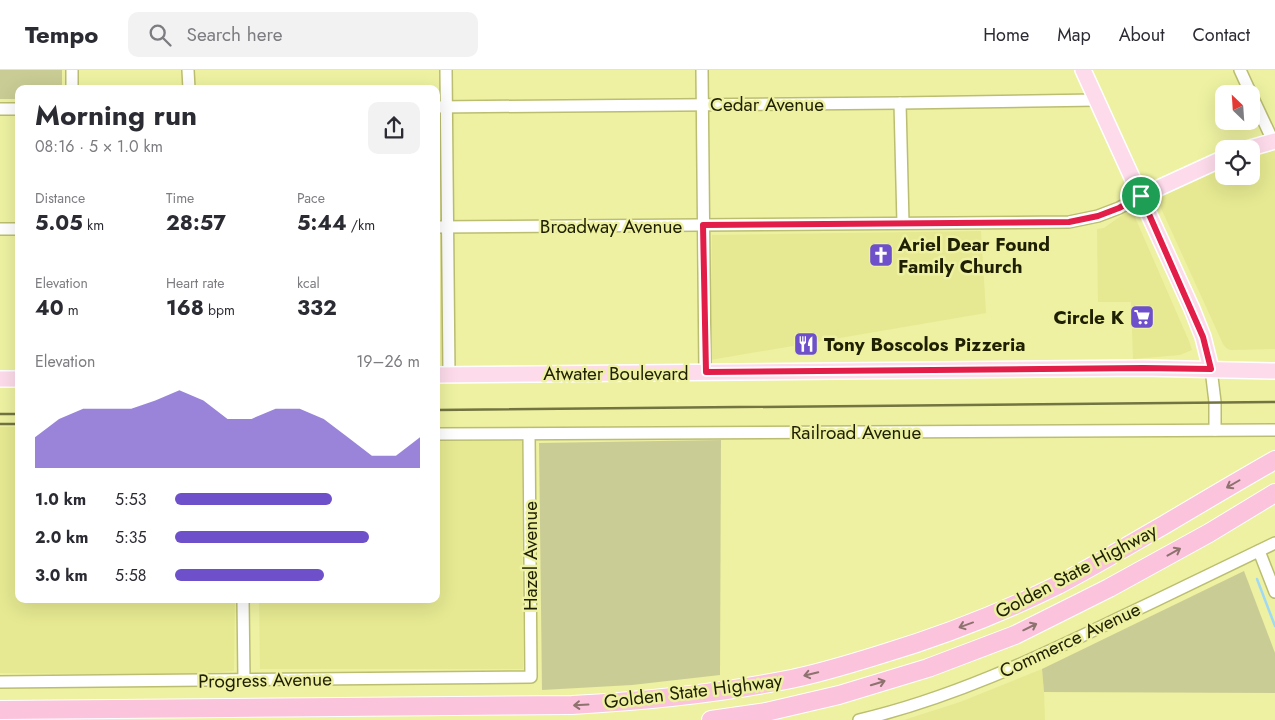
<!DOCTYPE html>
<meta charset="utf-8">
<style>
:root{--surface:#fff;--page:#f2f2f3;--text:#2b2b33;--muted:#7c7c81;--line:#e1e1e2;--accent:#6e51ca}
body{margin:0;font-family:Jost,sans-serif;background:var(--page);color:var(--text);height:100vh;display:flex;flex-direction:column;font-size:19px;white-space:nowrap}
*{box-sizing:border-box;margin:0}
p{font-size:16px;color:var(--muted)}
.icon{flex:none;width:28px;height:28px;fill:none;stroke:currentColor;stroke-width:2;stroke-linecap:round;stroke-linejoin:round}
.map{position:relative;flex:1;overflow:hidden}
.details{position:absolute;left:15px;top:15px;width:425px;height:518px;display:flex;flex-direction:column;background:var(--surface);border-radius:10px;box-shadow:0 5px 20px #0002}
.details>*{flex:none}
.needle{width:32px;rotate:335deg}
.controls{position:absolute;left:1215px;top:15px;display:grid;gap:10px}
.controls a{display:grid;place-items:center;width:45px;height:45px;border-radius:10px;background:var(--surface);box-shadow:0 5px 20px #0002;font-size:25px}
.pin{position:absolute;display:grid;place-items:center;width:42px;height:42px;color:#fff;margin:-21px;border:2px solid #fff;border-radius:50%;box-shadow:0 1px 5px #0007}
.round{display:grid;place-items:center;flex:none;width:52px;height:52px;border-radius:10px;background:var(--page)}
.head{display:flex;align-items:center;justify-content:space-between;height:85px;padding:0 20px}
h1{font-size:28px;font-weight:700;line-height:38px}
.metrics{display:grid;grid-template-columns:repeat(3,1fr);gap:8px;height:85px;padding:5px 20px}
.metrics div{display:grid;align-content:center}
.metrics b{font-size:21px;font-weight:700}
.metrics small{font-size:14px;font-weight:400}
.metrics p{font-size:14px}
.chart{height:140px;padding:10px 20px}
.chart p{display:flex;justify-content:space-between}
.chart svg{width:100%;height:90px;margin-top:5px;fill:var(--accent);opacity:.7}
ul{padding:0 20px;list-style:none;font-size:16px}
li{display:grid;grid-template-columns:80px 60px 1fr;align-items:center;height:38px}
li i{height:12px;border-radius:6px;background:var(--accent)}
header{display:flex;align-items:center;gap:30px;box-sizing:border-box;height:70px;padding:0 25px;background:var(--surface);border-bottom:1px solid var(--line)}
header strong{font-size:24px}
nav{display:flex;gap:28px;margin-inline-start:auto;font-size:18px}
.search{width:350px;height:45px;background:var(--page);display:flex;align-items:center;gap:12px;box-sizing:border-box;padding:0 18px;border-radius:10px;color:var(--muted);font-size:19px}
.map>svg:first-child{display:block}
</style>
<header>
<strong>Tempo</strong>
<div class="search"><svg class="icon" aria-label="search" viewBox="0 0 24 24"><circle cx="10" cy="10" r="6"/><path d="M15 15l6 6"/></svg>Search here</div>
<nav><a>Home</a><a>Map</a><a>About</a><a>Contact</a></nav>
</header>
<div class="map">
<svg width="1275" height="650" viewBox="0 0 1275 650">
<rect width="100%" height="100%" fill="#edf1a1"/>
<g fill="#e6e991">
<path d="M1275,79v200l-45,1 -4,-2 -3,-4 -63,-138v-5l4,-6 60,-29v10h27v-21z"/>
<path d="M1125,143l9,2 55,126 3,9 -12,5 -47,4 -2,-57h-33l-1,-73 7,-1z"/>
<path d="M981,161l5,82 -276,47 2,-125z"/>
<path d="M0,357h19v172h216l-1,72 -55,4 -179,-2z"/>
<path d="M436,371h86l1,228h-263l-1,-70h177z"/>
<path d="M1042,599l2,23 1,28h-141l56,-18z"/>
</g>
<g fill="#cacc95">
<path d="M0,0h62v19h-43v10h-19z"/>
<path d="M721,370l-1,235 -88,10 -90,5 -3,-247z"/>
<path d="M1244,501l31,82v40l-231,-1 -2,-23z"/>
</g>
<g fill="none" stroke-linecap="round" stroke-linejoin="round">
<path stroke="#a0d9f6" stroke-width="2.5" d="M1257,509l18,47"/>
<defs>
<g id="minor">
<path d="M72,0v19"/>
<path d="M188,0l1,19"/>
<path d="M446,0l3,304"/>
<path d="M702,0l3,302"/>
<path d="M1240,0l11,24"/>
<path d="M1251,24l22,47"/>
<path d="M900,33l3,120"/>
<path d="M436,37l464,-4 197,-3"/>
<path d="M0,39h19"/>
<path d="M436,157l633,-5 29,-6 21,-8 22,-12"/>
<path d="M0,159h19"/>
<path d="M1211,299l4,33v28"/>
<path d="M436,364l839,-4"/>
<path d="M1259,481l16,41"/>
<path d="M243,529l1,81"/>
<path d="M0,612l531,-5 -2,-243"/>
<path d="M859,650c90,-21 176,-61 258,-101 53,-25 106,-51 158,-76"/>
</g>
<g id="major">
<path d="M1083,0l109,239 11,28 8,32"/>
<path d="M1247,79l28,-8"/>
<path d="M1141,126l83,-38"/>
<path d="M436,305l707,-7 132,3"/>
<path d="M0,309h19"/>
</g>
<g id="highway">
<path d="M0,640l572,-5c72,-4 143,-11 214,-25 32,-6 64,-16 96,-26 60,-18 119,-41 176,-69 36,-19 71,-40 106,-60 37,-22 74,-44 111,-65"/>
<path d="M711,650l55,-8 73,-17 89,-27 87,-33 94,-47 100,-55 66,-40"/>
</g>
</defs>
<use href="#minor" stroke="#bbbe70" stroke-width="14"/>
<use href="#major" stroke="#fff" stroke-width="18"/>
<use href="#highway" stroke="#fff" stroke-width="20"/>
<use href="#minor" stroke="#fff" stroke-width="11"/>
<use href="#major" stroke="#fddbea" stroke-width="15"/>
<use href="#highway" stroke="#fbc3dc" stroke-width="18"/>
<g stroke="#727441" stroke-width="2.5">
<path d="M436,340l839,-8"/>
<path d="M0,344h19"/>
<path d="M0,354h19"/>
</g>
</g>
<defs><path id="oneway-shaft" d="M-6 0H5M1.5-3L5.5 0L1.5 3" fill="none" stroke-width="1.6" stroke-linecap="round" stroke-linejoin="round" transform="scale(1.25)"/></defs>
<g stroke="#8d726e">
<use href="#oneway-shaft" transform="translate(1233 414) rotate(150)"/>
<use href="#oneway-shaft" transform="translate(1174 482) rotate(-29)"/>
<use href="#oneway-shaft" transform="translate(966 555) rotate(160)"/>
<use href="#oneway-shaft" transform="translate(1030 557) rotate(-26)"/>
<use href="#oneway-shaft" transform="translate(811 604) rotate(166)"/>
<use href="#oneway-shaft" transform="translate(878 613) rotate(-17)"/>
<use href="#oneway-shaft" transform="translate(581 635) rotate(177)"/>
</g>
<g fill="none" stroke-linecap="round" stroke-linejoin="round">
<defs>
<path id="route" d="M1141,126l62,141 8,32 -68,-1 -437,4 -3,-147 366,-3 29,-6 21,-8z"/>
</defs>
<use href="#route" stroke="#fff" stroke-width="10"/>
<use href="#route" stroke="#e11d48" stroke-width="6"/>
</g>
<defs>
<symbol id="church-square" viewBox="-11 -11 22 22"><rect x="-9" y="-9" width="18" height="18" rx="4" fill="#6e51ca" stroke="#edf1a1"/><path d="M-1.2-6h2.4v3.5h3.3v2.4h-3.3V6h-2.4V-.1h-3.3v-2.4h3.3Z" fill="#fff"/></symbol>
<symbol id="supermarket-square" viewBox="-11 -11 22 22"><rect x="-9" y="-9" width="18" height="18" rx="4" fill="#6e51ca" stroke="#edf1a1"/><path d="M-6-5.5h2.5l.6 2H6L4.5 2H-2.5L-4.4-4H-6ZM-1.5 3.2a1.3 1.3 0 1 0 .1 0ZM3 3.2a1.3 1.3 0 1 0 .1 0Z" fill="#fff"/></symbol>
<symbol id="restaurant-square" viewBox="-11 -11 22 22"><rect x="-9" y="-9" width="18" height="18" rx="4" fill="#6e51ca" stroke="#edf1a1"/><path d="M-5-6h1v4h1v-4h1v4h1v-4h1v5L-1.5 .5V6h-2V.5L-5-1ZM5-6V6H3V1.5H1.5Q1.5-4 5-6Z" fill="#fff"/></symbol>
</defs>
<g fill-rule="evenodd">
<use href="#church-square" x="867" y="171" width="28" height="28"/>
<use href="#supermarket-square" x="1128" y="233" width="28" height="28"/>
<use href="#restaurant-square" x="792" y="260" width="28" height="28"/>
</g>
<g text-anchor="middle" dominant-baseline="central" stroke-width="5" stroke-linejoin="round" paint-order="stroke">
<g font-size="19" fill="#1f2001" stroke="#edf1a1">
<text x="767" y="34">Cedar Avenue</text>
<text x="611" y="156">Broadway Avenue</text>
<text x="616" y="303">Atwater Boulevard</text>
<text x="856" y="362">Railroad Avenue</text>
<text transform="translate(530 486) rotate(-90)">Hazel Avenue</text>
<text transform="translate(1076 501) rotate(-28)">Golden State Highway</text>
<text transform="translate(1070 570) rotate(-25)">Commerce Avenue</text>
<text transform="translate(265 610) rotate(-1)">Progress Avenue</text>
<text transform="translate(693 621) rotate(-7)">Golden State Highway</text>
</g>
<g font-size="19" font-weight="bold" fill="#1f2001" stroke="#edf1a1" text-anchor="start">
<text x="898" y="174">Ariel Dear Found<tspan x="898" dy="22">Family Church</tspan></text>
<text x="1124" y="247" text-anchor="end">Circle K</text>
<text x="824" y="274">Tony Boscolos Pizzeria</text>
</g>
</g>
</svg>
<div class="controls">
<a><svg class="needle" viewBox="-14 -14 28 28"><path d="M0-13l5 13h-10z" fill="#e53935"/><path d="M0 13l5-13h-10z" fill="#7c7c81"/></svg></a>
<a><svg class="icon" aria-label="locate" viewBox="0 0 24 24"><circle cx="12" cy="12" r="6"/><path d="M12 2v4M12 18v4M2 12h4M18 12h4"/></svg></a>
</div>
<div class="pin" style="left:1141px;top:126px;background:#1e9e55"><svg class="icon" aria-label="arrive" viewBox="0 0 24 24"><path d="M6 21V4h12l-3 4 3 4H6"/></svg></div>
<section class="details">
<div class="head"><div><h1>Morning run</h1><p>08:16 · 5 × 1.0 km</p></div><a class="round"><svg class="icon" aria-label="share" viewBox="0 0 24 24"><path d="M12 15V3M7 8l5-5 5 5M5 13v7h14v-7"/></svg></a></div>
<div class="metrics">
<div><p>Distance</p><b>5.05<small> km</small></b></div>
<div><p>Time</p><b>28:57</b></div>
<div><p>Pace</p><b>5:44<small> /km</small></b></div>
</div>
<div class="metrics">
<div><p>Elevation</p><b>40<small> m</small></b></div>
<div><p>Heart rate</p><b>168<small> bpm</small></b></div>
<div><p>kcal</p><b>332</b></div>
</div>
<div class="chart"><p><span>Elevation</span>19–26 m</p>
<svg viewBox="0 0 160 44" preserveAspectRatio="none"><path d="M0 44V29L10 20L20 15L30 15L40 15L50 11L60 6L70 11L80 20L90 20L100 15L110 15L120 20L130 29L140 38L150 38L160 29V44z"/></svg>
</div>
<ul>
<li><b>1.0 km</b>5:53<i style="width:64%"></i></li>
<li><b>2.0 km</b>5:35<i style="width:79%"></i></li>
<li><b>3.0 km</b>5:58<i style="width:61%"></i></li>
</ul>
</section>
</div>
